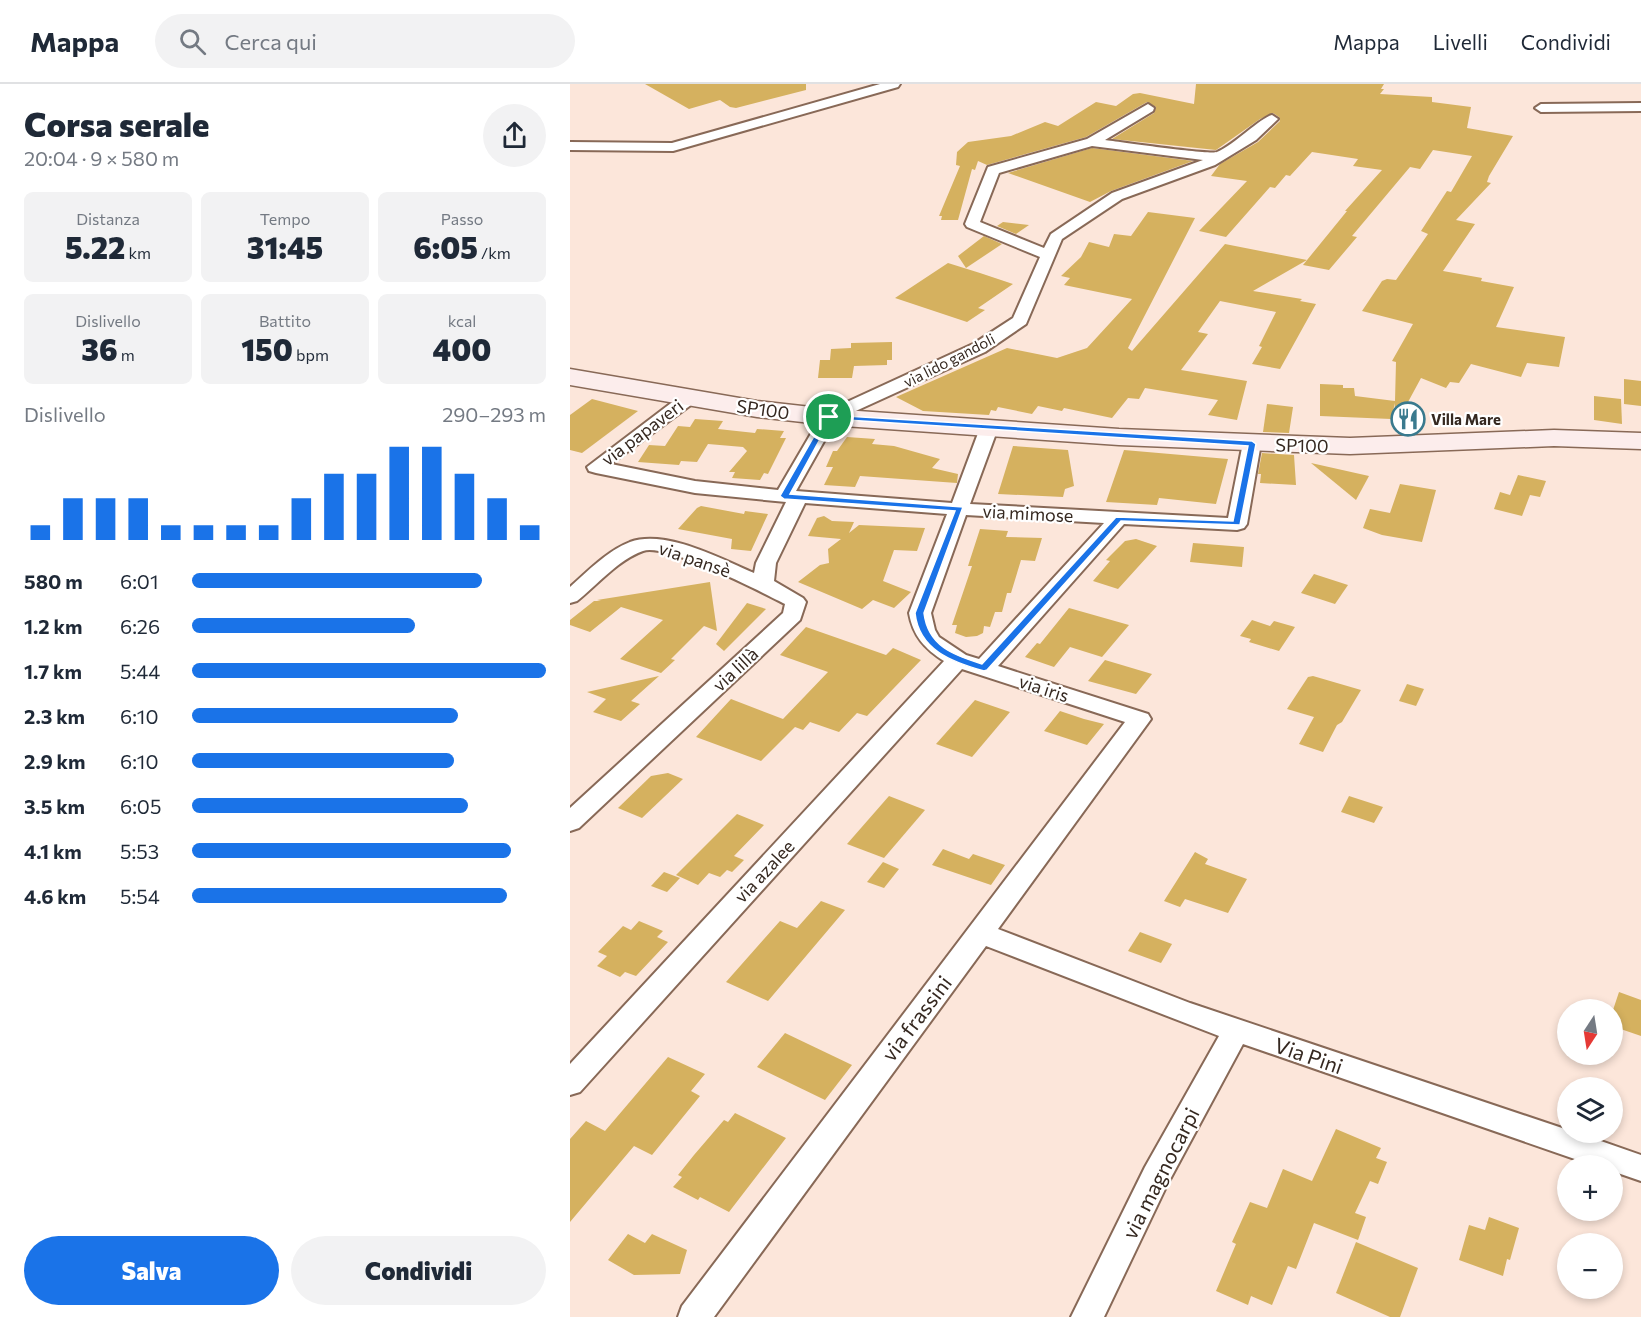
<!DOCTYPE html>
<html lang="it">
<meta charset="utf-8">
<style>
:root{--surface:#fff;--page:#f2f2f3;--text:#1f2937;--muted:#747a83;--line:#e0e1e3;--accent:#1a73e8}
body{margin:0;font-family:Commissioner,sans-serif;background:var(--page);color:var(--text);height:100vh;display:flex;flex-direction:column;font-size:22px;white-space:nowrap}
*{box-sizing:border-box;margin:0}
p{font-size:20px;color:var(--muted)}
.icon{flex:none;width:33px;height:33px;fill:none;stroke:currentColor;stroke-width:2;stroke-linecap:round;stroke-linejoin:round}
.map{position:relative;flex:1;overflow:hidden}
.sheet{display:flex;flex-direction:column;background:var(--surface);width:570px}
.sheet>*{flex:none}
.needle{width:39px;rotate:192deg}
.controls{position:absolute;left:987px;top:915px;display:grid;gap:12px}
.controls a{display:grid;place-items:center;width:66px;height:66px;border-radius:50%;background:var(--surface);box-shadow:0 3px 9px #0003;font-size:30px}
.pin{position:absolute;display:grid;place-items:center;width:51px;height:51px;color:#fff;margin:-26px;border:3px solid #fff;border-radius:50%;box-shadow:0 2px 6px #0007}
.round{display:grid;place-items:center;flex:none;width:63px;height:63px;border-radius:32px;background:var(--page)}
.summary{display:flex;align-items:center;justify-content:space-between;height:102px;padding:0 24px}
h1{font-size:33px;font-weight:800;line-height:45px}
.metrics{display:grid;grid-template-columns:repeat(3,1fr);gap:9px;height:102px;padding:6px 24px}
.metrics div{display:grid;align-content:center;border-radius:9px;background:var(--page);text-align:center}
.metrics b{font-size:30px;font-weight:800}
.metrics small{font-size:16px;font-weight:400}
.metrics p{font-size:16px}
.chart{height:168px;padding:12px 24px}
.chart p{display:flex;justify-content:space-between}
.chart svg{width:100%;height:108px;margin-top:6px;stroke:var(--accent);stroke-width:6}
.primary-button{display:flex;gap:12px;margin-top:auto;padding:12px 24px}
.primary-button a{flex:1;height:69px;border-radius:36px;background:var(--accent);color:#fff;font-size:24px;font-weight:800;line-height:69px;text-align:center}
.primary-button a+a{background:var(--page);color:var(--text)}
ul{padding:0 24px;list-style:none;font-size:20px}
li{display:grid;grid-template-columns:96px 72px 1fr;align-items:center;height:45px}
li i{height:15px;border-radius:8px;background:var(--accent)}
header{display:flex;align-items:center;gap:36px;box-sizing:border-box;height:84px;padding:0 30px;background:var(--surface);border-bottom:2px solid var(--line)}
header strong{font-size:28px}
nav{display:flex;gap:33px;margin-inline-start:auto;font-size:21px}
.search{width:420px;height:54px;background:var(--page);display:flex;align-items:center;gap:15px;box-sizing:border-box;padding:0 21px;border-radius:33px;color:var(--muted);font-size:22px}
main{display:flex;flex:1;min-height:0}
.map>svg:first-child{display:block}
</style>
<header>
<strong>Mappa</strong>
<div class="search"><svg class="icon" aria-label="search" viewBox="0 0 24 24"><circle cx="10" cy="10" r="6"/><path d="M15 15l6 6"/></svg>Cerca qui</div>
<nav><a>Mappa</a><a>Livelli</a><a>Condividi</a></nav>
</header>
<main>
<section class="sheet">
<div class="summary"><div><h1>Corsa serale</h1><p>20:04 · 9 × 580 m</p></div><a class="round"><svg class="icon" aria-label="share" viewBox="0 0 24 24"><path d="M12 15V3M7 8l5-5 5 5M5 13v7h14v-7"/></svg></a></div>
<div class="metrics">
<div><p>Distanza</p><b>5.22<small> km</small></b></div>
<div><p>Tempo</p><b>31:45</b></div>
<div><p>Passo</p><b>6:05<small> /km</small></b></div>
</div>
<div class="metrics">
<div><p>Dislivello</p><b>36<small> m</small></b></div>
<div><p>Battito</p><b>150<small> bpm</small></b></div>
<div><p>kcal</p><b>400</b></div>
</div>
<div class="chart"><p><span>Dislivello</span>290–293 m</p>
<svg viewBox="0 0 160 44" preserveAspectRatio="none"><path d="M5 44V38M15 44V27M25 44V27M35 44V27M45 44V38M55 44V38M65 44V38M75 44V38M85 44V27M95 44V17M105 44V17M115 44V6M125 44V6M135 44V17M145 44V27M155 44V38"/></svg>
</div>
<ul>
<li><b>580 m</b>6:01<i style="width:82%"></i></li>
<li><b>1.2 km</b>6:26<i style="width:63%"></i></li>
<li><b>1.7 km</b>5:44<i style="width:100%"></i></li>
<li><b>2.3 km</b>6:10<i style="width:75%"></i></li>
<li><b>2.9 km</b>6:10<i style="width:74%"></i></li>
<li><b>3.5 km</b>6:05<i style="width:78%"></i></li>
<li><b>4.1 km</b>5:53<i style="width:90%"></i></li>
<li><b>4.6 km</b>5:54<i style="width:89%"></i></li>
</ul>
<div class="primary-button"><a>Salva</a><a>Condividi</a></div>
</section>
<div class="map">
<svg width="1071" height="1233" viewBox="0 0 1071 1233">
<rect width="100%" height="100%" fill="#fce6da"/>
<g fill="#d5b15f">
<path d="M75,0h161v6l-70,18 -6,-1 -10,-7 -31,9z"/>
<path d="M626,0h188l-3,5h3l-4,5 52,3v5l39,5 -4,21 46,8 -24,40 -2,6 4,1 -35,37 19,4 -32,47 39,7 -1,3 33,6 -18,40 69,10 -6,30 -32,-4 -6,14 -50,-13 -12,19 -9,-1 -4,6 -25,-10 -27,50 1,-25 -4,16 -71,-3v-32l23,1v3h11l1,8 40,5 1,-39 -4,-1 21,-37 -51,-13 20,-30 5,-2 9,1 32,-46 -7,-3 26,-40 4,1 21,-36 -39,-6 -13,19 -10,-2 -58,69 5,1 -28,33 -26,-5 44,-54h-2l37,-41 -29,-4 5,-7 -46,-7 -22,24 -4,-1 -11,13 -5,-1 -44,50 -27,-6 48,-50 -36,-5 9,-12 38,-22 22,-21 -1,-4 -6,-4 -13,6 -44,31 -104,-11 42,-26 2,-6 -9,-5 -61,35 -99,28 -9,-4 -3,9 -3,-1 -14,51h-17l1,-4h-3l21,-50 -4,-1 1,-13 11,-10 43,-6 34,-14 13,4 38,-24 20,4 17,-12 7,-1 54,11z"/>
<path d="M522,64l101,13 -82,30 -21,11 -82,-29z"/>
<path d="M578,128l47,6 -67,130 4,3 93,-107 82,16 -54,31 49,8 -2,2 16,3 -36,65 -28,-5 10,-17 -3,-1 17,-34 -56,-11 -22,31 10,2 -27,36 66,11 -10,39 -29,-5 10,-15 -73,-12 -6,11 -11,-1 -16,20 -48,-10 -2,3 -24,-5 -6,8 -34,-7 -2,4 -5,-1 -2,5 -66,-4 -27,-14 111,-49 50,10 30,-10 45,-49 -68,-14 6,-7 -9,-2 20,-19 8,-15 20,5 5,-13 17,2z"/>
<path d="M433,138l26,3 -13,9 -19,-8z"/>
<path d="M414,152l18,8 -36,24 -8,-12z"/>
<path d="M378,179l32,10 33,11 -35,24 7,2 -18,12 -72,-24z"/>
<path d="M322,258v18h-5v5l-33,1 -2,12h-34l2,-18h10l1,-11 20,-1v-5z"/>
<path d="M1054,295l17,2v25l-17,-2z"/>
<path d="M1024,312l27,3 1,25 -28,-4z"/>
<path d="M22,315l46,12 -56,42 -12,-3v-35z"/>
<path d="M697,320l26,3 -4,26 -26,-1z"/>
<path d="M125,335l28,2 -5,8 37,4 2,-4 27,2 -4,7h6l-18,36 -4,-1 -4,7 -28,-2 3,-6h-6l18,-21 -4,-4 -35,-3 -11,18 -16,-1 -2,4 -41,-3 11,-17 16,1 13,-20 12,1z"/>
<path d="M277,353l28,2 -3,5 22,2 46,13 -8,9 26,6 -1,9 -97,-7 -5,11 -31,-2 9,-18h-7l7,-16h4z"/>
<path d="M443,362l55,4 6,36 -9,3 -2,8 -65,-3z"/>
<path d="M554,366l104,9 -12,45 -57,-6 -2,7 -51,-3z"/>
<path d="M692,369l32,2 2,30 -36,-2 1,-9h-3z"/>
<path d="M741,379l58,13 -13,24z"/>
<path d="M948,391l28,6 -6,16 -10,-2 -8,21 -28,-7 6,-17 10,3z"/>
<path d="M830,400l36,6 -14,52 -40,-7 -19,-7 7,-19 20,4z"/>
<path d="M131,422l43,8 1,-3 23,3 -17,37 -20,-2 1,-10 -54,-10 19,-21z"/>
<path d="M254,432l8,5 22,1 -5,11 10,-8 66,3 -8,23 -23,-1 -11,31 28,11 -17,16 -21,-8 -11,9 -64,-27 22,-17 9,-2 -1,-14 13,-10 -33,-3 9,-18z"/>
<path d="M410,445l28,2 -2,6 36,1 -7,23 -14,-1 -10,33h-4l-5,19h-7l-5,15 -6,-1 -1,7 -6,3 -11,1 -11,-4 2,-8h-5l20,-59h-4z"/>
<path d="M566,455l21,7 -39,43 -25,-8 17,-20 -4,-1 19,-19z"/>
<path d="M623,459l51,4 -2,20 -52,-5z"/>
<path d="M744,490l34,11 -13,19 -34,-11z"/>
<path d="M140,498l7,49 -13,-5 -33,33 4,1 -14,13 -41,-14 43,-39 -42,-13 -31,25 -20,-7v-5l24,-19h7l-4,-1z"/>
<path d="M177,519l19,6 -42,42 -8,-7z"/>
<path d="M499,524l60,17 -27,32 -32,-10 -16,20 -29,-10 12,-14 3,1z"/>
<path d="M682,536l18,6 4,-5 21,6 -16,24 -30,-9 2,-3 -11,-3z"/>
<path d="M236,543l80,28 7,-7 28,12 -54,56 -10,-3 -18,19 -29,-10 -7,8 -8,-3 -34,34 -65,-24 35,-38 52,20 45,-47 -48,-17z"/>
<path d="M535,576l47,14 -16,20 -48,-13z"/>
<path d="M89,592l-28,25 9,3 -19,17 -28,-9 13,-13 -19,-7z"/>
<path d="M743,592l48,14 -19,32 -5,3 -14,27 -24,-8 15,-27 -27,-8 21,-32z"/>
<path d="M837,600l17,5 -8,17 -17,-5z"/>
<path d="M405,616l35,12 -38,45 -36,-13z"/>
<path d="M490,627l24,8 20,5 -17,21 -43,-14z"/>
<path d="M98,689l15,6 -41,39 -24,-10 33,-32z"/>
<path d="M319,712l36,14 -41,48 -37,-14z"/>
<path d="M779,712l34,11 -9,16 -33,-11z"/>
<path d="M167,730l27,11 -30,31 10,4 -12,12 -5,-2 -7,7 -11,-4 -11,12 -22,-10z"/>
<path d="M373,765l26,10 4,-5 32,11 -14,20 -59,-20z"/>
<path d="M625,768l13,7 -3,5 42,15 -19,34 -43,-14 -5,8 -16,-6z"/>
<path d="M313,778l16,7 -15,19 -17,-6z"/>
<path d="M94,788l16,6 -13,14 -16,-6z"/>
<path d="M251,817l24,9 -77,91 -42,-19 54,-61 17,7z"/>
<path d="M69,837l24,10 -6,6 11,5 -32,34 -11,-4 -5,5 -23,-11 10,-10 -9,-4 25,-26 8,4z"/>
<path d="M570,848l32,12 -11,19 -33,-12z"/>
<path d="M1049,908l22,8v36l-29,-10v-13z"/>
<path d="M215,949l67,32 -27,35 -68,-33z"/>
<path d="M98,973l37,17 -14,17 9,5 -48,59 -18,-9 -64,76v-83l16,-18 19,10z"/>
<path d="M165,1029l51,25 -57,74 -29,-15 -2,3 -25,-13 9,-10 -4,-2 16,-20 30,-35 4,2z"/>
<path d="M766,1045l45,19 -5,10 11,4 -9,22 -8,-3 -15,32 11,4 -8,23 -44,-17 -18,46 -8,-3 -16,39 -21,-9 -3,9 -32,-14 20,-47 -4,-2 18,-40 17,6 16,-39 29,12z"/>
<path d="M919,1133l30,11 -9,32 -3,-1 -4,17 -44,-16 10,-35 16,5z"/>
<path d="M58,1150l17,9 7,-9 35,16 -7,24 -46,1 -26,-15z"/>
<path d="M786,1158l62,26 -18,49h-10l-54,-24z"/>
</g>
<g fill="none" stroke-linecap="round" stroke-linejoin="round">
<defs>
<g id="street">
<path d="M310,0h20l-2,3 -225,64 -103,-1v-8l102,1z"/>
<path d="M1071,19v8l-100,1 -6,-4 6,-4z"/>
<path d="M578,20l6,4 -1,3 -48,29c16,2 104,15 112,12 17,-7 43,-34 55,-37l6,4 -22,21 -41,25 -93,34 -60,40 -36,85 -41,28 -149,68 -40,71 156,12 28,-75 3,-4h12l3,4 -28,76 258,14 15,-75 3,-4h12l3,4 -14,81 -3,4 -7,2 -113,-6 -126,142 150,48 3,5 -153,210 192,74 378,127v2h7l66,23v26l-29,-10v-5h-17l-352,-122 -76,141 -63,132h-33l74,-150 74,-131 -233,-90 -272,371h-36l4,-11 443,-584 -163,-53 -382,423 -10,3v-31l374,-403c-19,-12 -31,-25 -35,-48l38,-99 -142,-11 -29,60 -2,18 29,17 3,4 -6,18 -221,208 -9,3v-23l213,-195 2,-9c-24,-12 -118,-61 -142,-53 -25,9 -46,34 -66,50l-7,2v-16c18,-16 37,-36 60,-45 36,-13 91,17 124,31l2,-10 30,-61 -91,-9 -99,-20 -7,-2 -2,-4 96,-73h12l3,4 -3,4 -84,62 84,17 83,9 45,-77 150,-69 40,-26 27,-61 -73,-30 -2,-3 23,-57 99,-28zM522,62l111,14 -91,33 -61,41 -7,14 -64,-26 19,-49zM396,431l138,8 -125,136 -13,-4 -27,-18 -4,-7 -4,-17z"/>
</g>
<path id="secondary" d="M0,285l187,32 72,8 290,20 231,9 204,-8 87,3v16l-87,-3 -204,8 -231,-9 -290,-20 -72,-8 -187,-32z"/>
</defs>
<use href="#street" stroke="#886957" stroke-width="4"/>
<use href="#secondary" stroke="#886957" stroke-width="3"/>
<use href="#street" fill="#fff" fill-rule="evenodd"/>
<use href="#secondary" fill="#fcedec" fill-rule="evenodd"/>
</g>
<path fill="#1a73e8" stroke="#fff" stroke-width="1.5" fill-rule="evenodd" d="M259,331l423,26 4,3 -16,81 -119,-4 -134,149 -3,1c-32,-9 -65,-21 -69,-58l40,-102 -171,-12 -4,-3 45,-79zM261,335l417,27 -15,75 -117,-4 -134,147c-29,-9 -54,-18 -58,-51l39,-106 -173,-13z"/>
<defs>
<symbol id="restaurant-ring" viewBox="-11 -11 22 22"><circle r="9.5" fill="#fff" stroke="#3a7a8e" stroke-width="1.5"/><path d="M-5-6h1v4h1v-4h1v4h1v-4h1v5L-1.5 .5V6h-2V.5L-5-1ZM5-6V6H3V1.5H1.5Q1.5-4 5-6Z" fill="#3a7a8e"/></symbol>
</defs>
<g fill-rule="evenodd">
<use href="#restaurant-ring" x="819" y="316" width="38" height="38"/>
</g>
<g text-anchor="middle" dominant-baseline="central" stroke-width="4.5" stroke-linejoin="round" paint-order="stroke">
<g font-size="15" fill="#352820" stroke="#fff">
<text transform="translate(379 276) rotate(-27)">via lido gandoli</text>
</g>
<g font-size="15" font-weight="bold" fill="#352820" stroke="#fff" text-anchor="start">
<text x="861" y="335">Villa Mare</text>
</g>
<g font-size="18" fill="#352820" stroke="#fff">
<text transform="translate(193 325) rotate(8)">SP100</text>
<text transform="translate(72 348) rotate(-37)">via papaveri</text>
<text transform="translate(732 361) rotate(1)">SP100</text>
<text transform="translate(458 429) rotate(3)">via mimose</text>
<text transform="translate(125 475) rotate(19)">via pansè</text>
<text transform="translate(165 585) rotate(-43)">via lillà</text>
<text transform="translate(474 604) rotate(18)">via iris</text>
<text transform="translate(194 787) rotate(-47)">via azalee</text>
</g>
<g font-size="21" fill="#352820" stroke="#fff">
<text transform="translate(346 934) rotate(-53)">via frassini</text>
<text transform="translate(739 971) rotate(19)">Via Pini</text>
<text transform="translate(590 1089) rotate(-63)">via magnocarpi</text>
</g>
</g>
</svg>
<div class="controls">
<a><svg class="needle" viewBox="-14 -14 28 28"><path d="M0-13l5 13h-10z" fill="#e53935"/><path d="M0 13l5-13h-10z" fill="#747a83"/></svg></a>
<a><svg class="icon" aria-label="layers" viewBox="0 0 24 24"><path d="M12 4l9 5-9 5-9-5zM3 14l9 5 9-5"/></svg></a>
<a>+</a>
<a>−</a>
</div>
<div class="pin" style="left:259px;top:333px;background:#1e9e55"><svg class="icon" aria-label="arrive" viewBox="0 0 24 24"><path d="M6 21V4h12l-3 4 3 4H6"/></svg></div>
</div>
</main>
